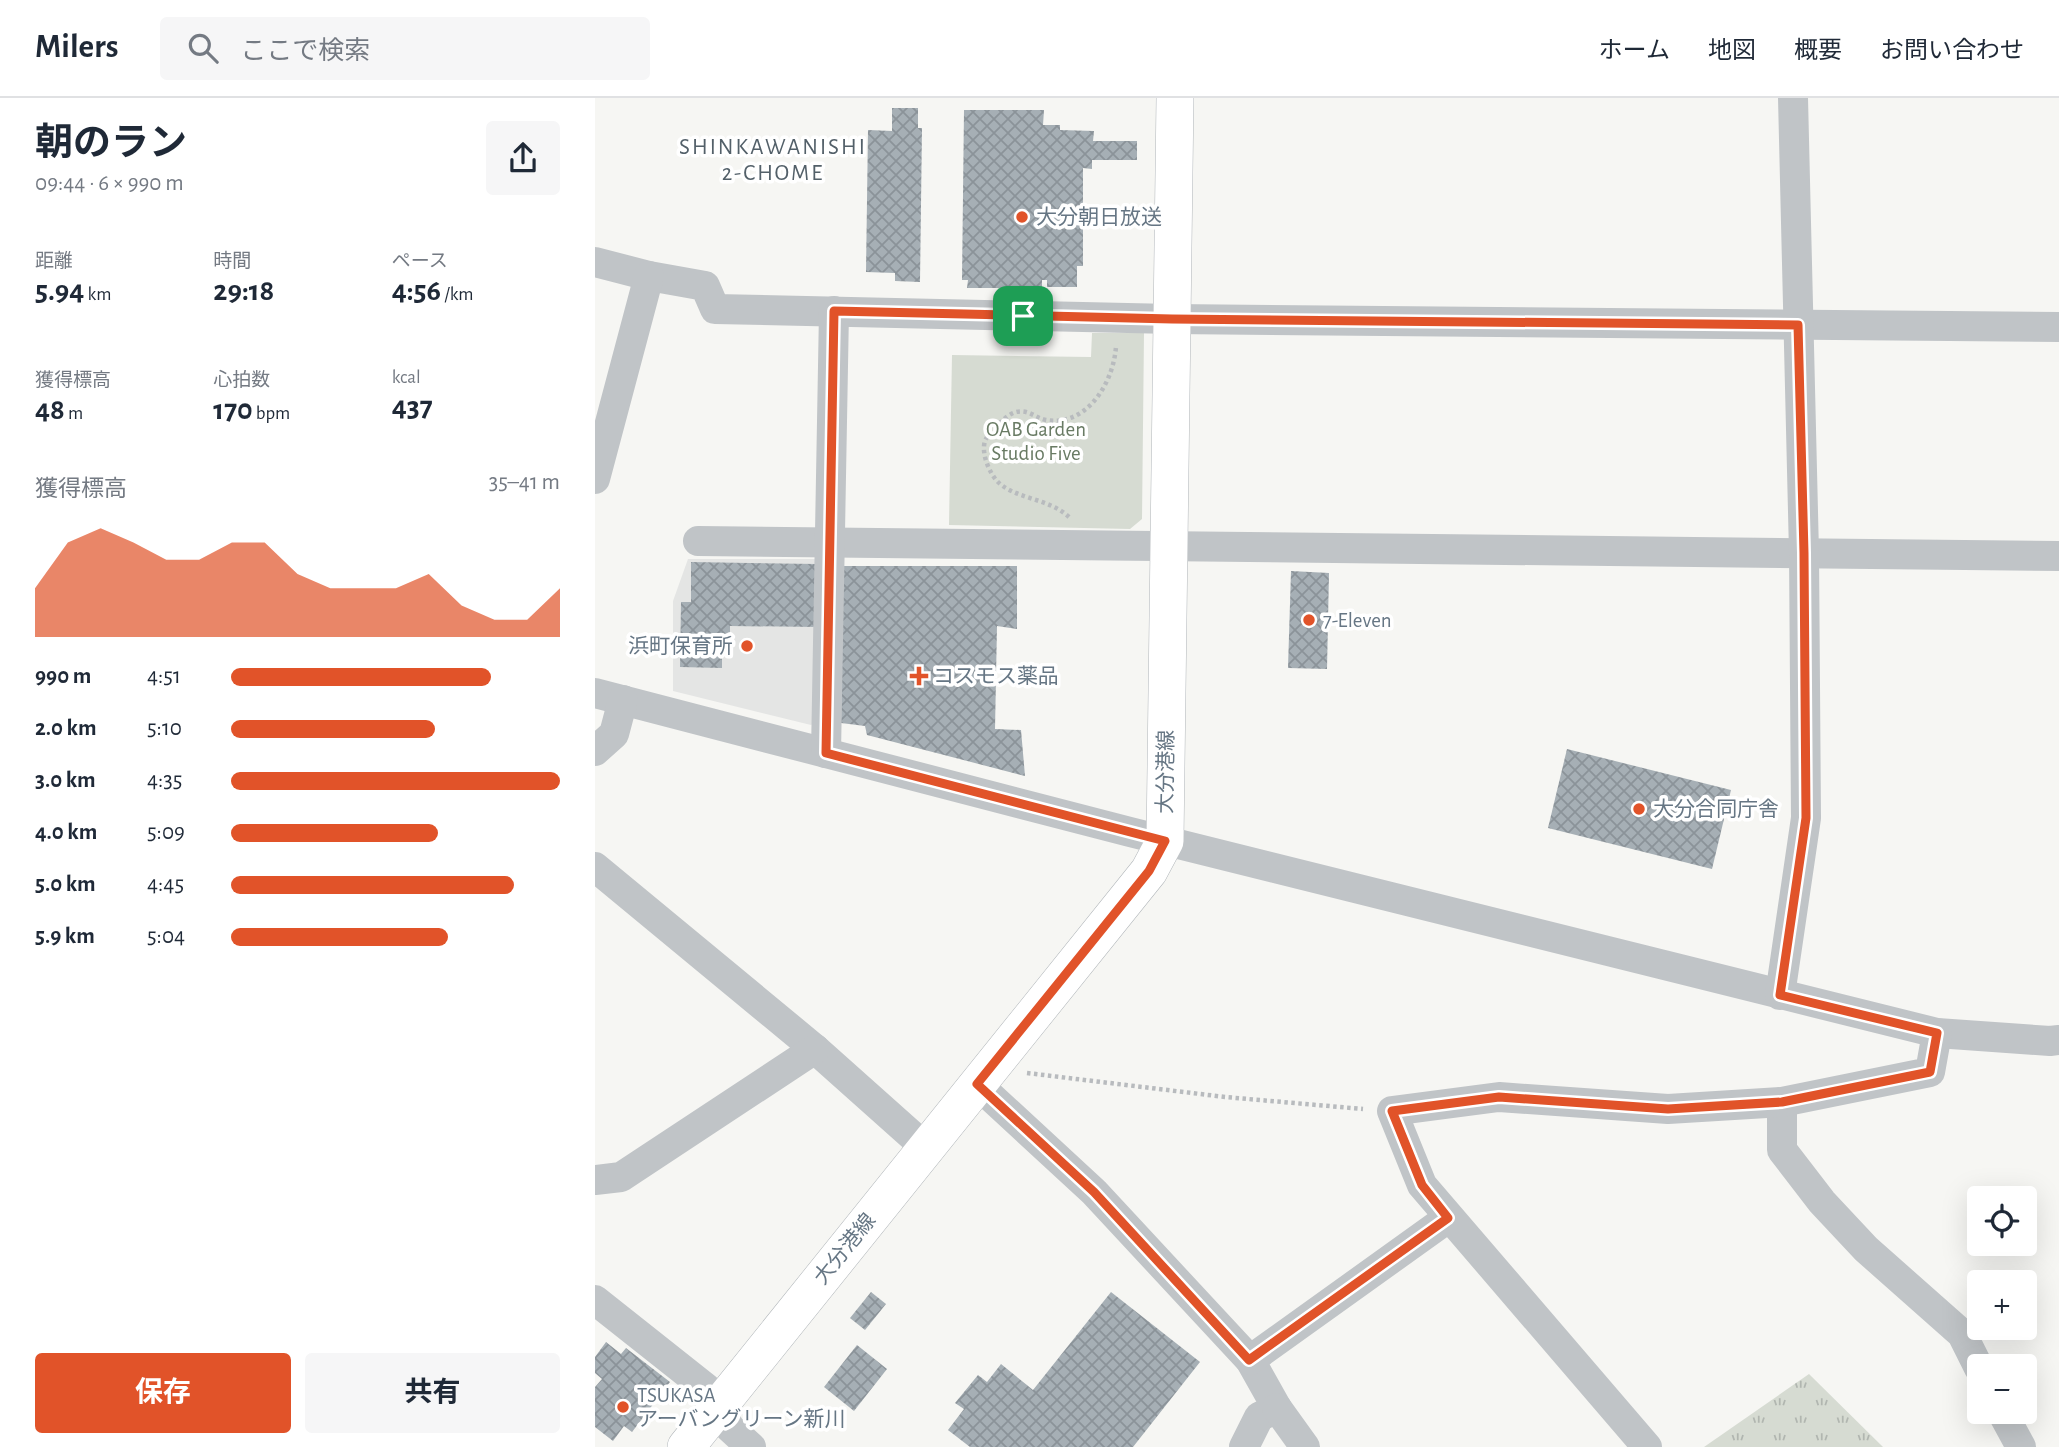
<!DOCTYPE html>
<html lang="ja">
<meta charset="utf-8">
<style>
:root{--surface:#fff;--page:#f6f6f7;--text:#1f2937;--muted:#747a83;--line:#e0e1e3;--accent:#e15329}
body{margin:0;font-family:"Alegreya Sans","Noto Sans JP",sans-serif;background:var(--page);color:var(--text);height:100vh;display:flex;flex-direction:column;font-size:26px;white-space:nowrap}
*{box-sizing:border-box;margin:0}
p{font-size:23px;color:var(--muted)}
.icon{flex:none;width:38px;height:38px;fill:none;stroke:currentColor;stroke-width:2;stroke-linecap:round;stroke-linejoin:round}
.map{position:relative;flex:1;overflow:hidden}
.details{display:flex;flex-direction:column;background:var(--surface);width:595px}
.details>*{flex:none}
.controls{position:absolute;left:1372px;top:1088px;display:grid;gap:14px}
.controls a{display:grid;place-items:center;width:70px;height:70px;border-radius:7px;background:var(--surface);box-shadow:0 7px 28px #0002;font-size:35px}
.pin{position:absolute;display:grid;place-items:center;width:60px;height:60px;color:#fff;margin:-30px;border-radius:14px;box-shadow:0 4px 10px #0006}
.round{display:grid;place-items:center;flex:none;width:74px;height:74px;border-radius:7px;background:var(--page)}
.overview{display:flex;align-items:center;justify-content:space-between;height:119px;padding:0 35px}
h1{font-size:38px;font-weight:700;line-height:52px}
.metrics{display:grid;grid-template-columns:repeat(3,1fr);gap:10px;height:119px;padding:7px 35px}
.metrics div{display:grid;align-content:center}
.metrics b{font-size:30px;font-weight:700}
.metrics small{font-size:19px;font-weight:400}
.metrics p{font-size:19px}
.chart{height:196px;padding:14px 35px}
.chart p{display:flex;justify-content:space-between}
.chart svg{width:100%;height:126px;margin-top:7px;fill:var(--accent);opacity:.7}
.button{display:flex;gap:14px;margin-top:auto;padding:14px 35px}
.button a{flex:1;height:80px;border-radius:7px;background:var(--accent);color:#fff;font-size:28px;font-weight:700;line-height:80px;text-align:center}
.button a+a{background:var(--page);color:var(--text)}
ul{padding:0 35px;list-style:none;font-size:23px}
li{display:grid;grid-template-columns:112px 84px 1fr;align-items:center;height:52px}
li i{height:18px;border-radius:9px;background:var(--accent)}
header{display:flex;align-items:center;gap:42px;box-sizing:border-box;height:98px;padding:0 35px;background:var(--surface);border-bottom:2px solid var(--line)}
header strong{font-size:33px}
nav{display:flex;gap:38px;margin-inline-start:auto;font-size:24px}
.search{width:490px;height:63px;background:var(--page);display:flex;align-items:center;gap:18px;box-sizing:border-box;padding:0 24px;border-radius:7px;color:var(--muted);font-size:26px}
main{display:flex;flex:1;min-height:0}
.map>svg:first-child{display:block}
</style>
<header>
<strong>Milers</strong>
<div class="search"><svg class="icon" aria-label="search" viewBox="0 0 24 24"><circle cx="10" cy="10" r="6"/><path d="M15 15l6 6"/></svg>ここで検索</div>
<nav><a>ホーム</a><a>地図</a><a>概要</a><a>お問い合わせ</a></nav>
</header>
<main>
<section class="details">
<div class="overview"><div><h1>朝のラン</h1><p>09:44 · 6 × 990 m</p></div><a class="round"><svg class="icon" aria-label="share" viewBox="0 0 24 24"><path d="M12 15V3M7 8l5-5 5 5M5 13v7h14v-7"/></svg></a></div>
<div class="metrics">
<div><p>距離</p><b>5.94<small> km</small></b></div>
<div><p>時間</p><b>29:18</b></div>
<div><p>ペース</p><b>4:56<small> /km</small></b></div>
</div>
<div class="metrics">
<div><p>獲得標高</p><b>48<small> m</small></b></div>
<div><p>心拍数</p><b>170<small> bpm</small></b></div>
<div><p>kcal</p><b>437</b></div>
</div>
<div class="chart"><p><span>獲得標高</span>35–41 m</p>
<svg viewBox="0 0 160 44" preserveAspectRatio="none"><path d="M0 44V27L10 11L20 6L30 11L40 17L50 17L60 11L70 11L80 22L90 27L100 27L110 27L120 22L130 33L140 38L150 38L160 27V44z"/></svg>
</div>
<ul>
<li><b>990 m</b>4:51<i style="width:79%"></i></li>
<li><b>2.0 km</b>5:10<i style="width:62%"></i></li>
<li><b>3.0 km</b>4:35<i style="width:100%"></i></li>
<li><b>4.0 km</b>5:09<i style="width:63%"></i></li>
<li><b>5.0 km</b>4:45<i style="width:86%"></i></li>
<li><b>5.9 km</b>5:04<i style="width:66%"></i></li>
</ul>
<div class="button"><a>保存</a><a>共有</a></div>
</section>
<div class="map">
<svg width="1464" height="1349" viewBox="0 0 1464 1349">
<defs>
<pattern id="park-tufts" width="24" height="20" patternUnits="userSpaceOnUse" patternTransform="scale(1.75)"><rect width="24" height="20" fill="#d6dbd2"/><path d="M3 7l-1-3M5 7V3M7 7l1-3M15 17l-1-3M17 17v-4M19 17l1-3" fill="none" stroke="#b1b6b0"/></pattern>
<pattern id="building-cross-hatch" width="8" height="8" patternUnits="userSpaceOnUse" patternTransform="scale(1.75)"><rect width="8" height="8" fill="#a6afb5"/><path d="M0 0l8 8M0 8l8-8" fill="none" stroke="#8b9399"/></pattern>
</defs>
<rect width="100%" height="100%" fill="#f6f6f3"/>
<path fill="#e4e5e4" d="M93,461h134l-2,160 -9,6 -138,-34v-90z"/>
<path fill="url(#park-tufts)" d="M1214,1276l74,73h-179z"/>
<path fill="#d6dbd2" d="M497,235h52l-2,186 -12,10 -181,-4 3,-170 139,2z"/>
<g fill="url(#building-cross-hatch)">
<path d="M297,10h26v20h4l-2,154 -25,-1v-8l-29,-1 2,-142 24,1z"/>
<path d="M369,12h80l-1,15h17v5l34,1 -1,10h44v19h-45v9l-9,-1v98h-6v21h-30v-7h-5v8h-75l1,-8h-6z"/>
<path d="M96,464l126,2v63l-87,-1v26h-8v16l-42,-1 1,-65h10z"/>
<path d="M248,468h174v63l-20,-3 -2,103 26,1 4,46 -158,-41 -2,-9 -24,-3z"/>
<path d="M696,473l38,2 -2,96 -39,-1z"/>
<path d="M972,651l164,41 -19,79 -164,-41z"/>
<path d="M276,1194l15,12 -21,26 -15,-12z"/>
<path d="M516,1194l89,70 -67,85h-163l-22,-17 16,-21 -9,-6 23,-28 9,7 14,-18 32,26z"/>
<path d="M11,1244l15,12 5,-6 44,34 -38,50 -8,-6 -11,15 -18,-14v-40l7,-8 -7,-6v-16z"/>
<path d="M262,1247l30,24 -33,42 -30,-24z"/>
</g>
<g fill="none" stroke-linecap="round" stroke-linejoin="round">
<defs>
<path id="major" d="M91,1349l463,-576 16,-30 10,-743"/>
</defs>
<use href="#major" stroke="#b1b6ba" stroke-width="38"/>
<g stroke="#b8bbbe" stroke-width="4.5" stroke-dasharray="3.5 3.5" stroke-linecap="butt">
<path d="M474,419c-20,-19 -55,-18 -72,-36 -8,-9 -16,-28 -12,-40 2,-6 10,-12 14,-17 5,-5 10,-10 17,-12 13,-3 19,6 30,8 42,7 68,-39 70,-74"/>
<path d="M432,975l198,24 138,12"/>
</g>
<g stroke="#c0c4c7" stroke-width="30">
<path d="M0,164l54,14 56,10 10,23 457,10 887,8"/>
<path d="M0,381l54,-203"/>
<path d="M103,443l1361,15"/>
<path d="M0,595l535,139 807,201 113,8 9,-1"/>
<path d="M0,653l19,-17 9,-34"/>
<path d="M231,655l8,-442"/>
<path d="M0,769l220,182 111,99"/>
<path d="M1185,897l26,-177 -2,-265 -11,-455"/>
<path d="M382,986l117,108 156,168 27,48 -18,9 -15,30"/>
<path d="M1187,1004v48l40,52 44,47 96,85 17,34"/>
<path d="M0,1082l26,-3 194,-128"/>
<path d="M0,1202l111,88 24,40 21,19"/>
<path d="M655,1262l198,-142"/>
<path d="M682,1310l28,39"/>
<path d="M1407,1314l19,35"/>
<path d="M1052,1349l-225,-262 -30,-74 107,-14 169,12 114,-7 148,-30 7,-39"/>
</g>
<use href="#major" stroke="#fff" stroke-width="37"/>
</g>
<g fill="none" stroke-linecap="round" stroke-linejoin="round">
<defs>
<path id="route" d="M239,213l338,8 626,6 6,228 2,265 -26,177 157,38 -7,39 -148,30 -114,7 -169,-12 -107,14 30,74 26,33 -199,142 -155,-168 -117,-108 172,-213 16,-30 -339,-88z"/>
</defs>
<use href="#route" stroke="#fff" stroke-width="14"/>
<use href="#route" stroke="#e15329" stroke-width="9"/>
</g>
<g fill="#e15329" stroke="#fff" stroke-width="2.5">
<circle cx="427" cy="119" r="7"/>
<circle cx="714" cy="522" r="7"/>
<circle cx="152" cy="548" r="7"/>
<path d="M320.5 567.5h7v7h7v7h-7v7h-7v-7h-7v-7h7z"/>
<circle cx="1044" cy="711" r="7"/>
<circle cx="28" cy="1309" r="7"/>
</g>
<g text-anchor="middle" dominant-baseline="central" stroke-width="7" stroke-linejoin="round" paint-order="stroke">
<g font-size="21" fill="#667684" stroke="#fff" text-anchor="start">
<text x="441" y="119">大分朝日放送</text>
<text x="728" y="522">7-Eleven</text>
<text x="138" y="548" text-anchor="end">浜町保育所</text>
<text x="338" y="578">コスモス薬品</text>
<text x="1058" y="711">大分合同庁舎</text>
<text x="42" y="1297">TSUKASA<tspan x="42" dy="24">アーバングリーン新川</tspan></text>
</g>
<g font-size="21" fill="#697b64" stroke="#fff">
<text x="441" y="331">OAB Garden<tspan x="441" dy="24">Studio Five</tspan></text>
</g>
<g font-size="21" fill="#667684" stroke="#fff">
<text transform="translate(571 674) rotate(-89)">大分港線</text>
<text transform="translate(250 1151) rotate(-51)">大分港線</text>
</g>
<g font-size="23" letter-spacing="2" fill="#536069" stroke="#fff">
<text x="178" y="49">SHINKAWANISHI<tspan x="178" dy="26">2-CHOME</tspan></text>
</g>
</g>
</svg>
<div class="controls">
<a><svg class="icon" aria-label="locate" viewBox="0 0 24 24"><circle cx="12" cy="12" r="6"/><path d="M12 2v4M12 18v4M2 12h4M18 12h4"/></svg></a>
<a>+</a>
<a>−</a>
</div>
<div class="pin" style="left:428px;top:218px;background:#1e9e55"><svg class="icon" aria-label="arrive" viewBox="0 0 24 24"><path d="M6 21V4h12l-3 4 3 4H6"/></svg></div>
</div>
</main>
